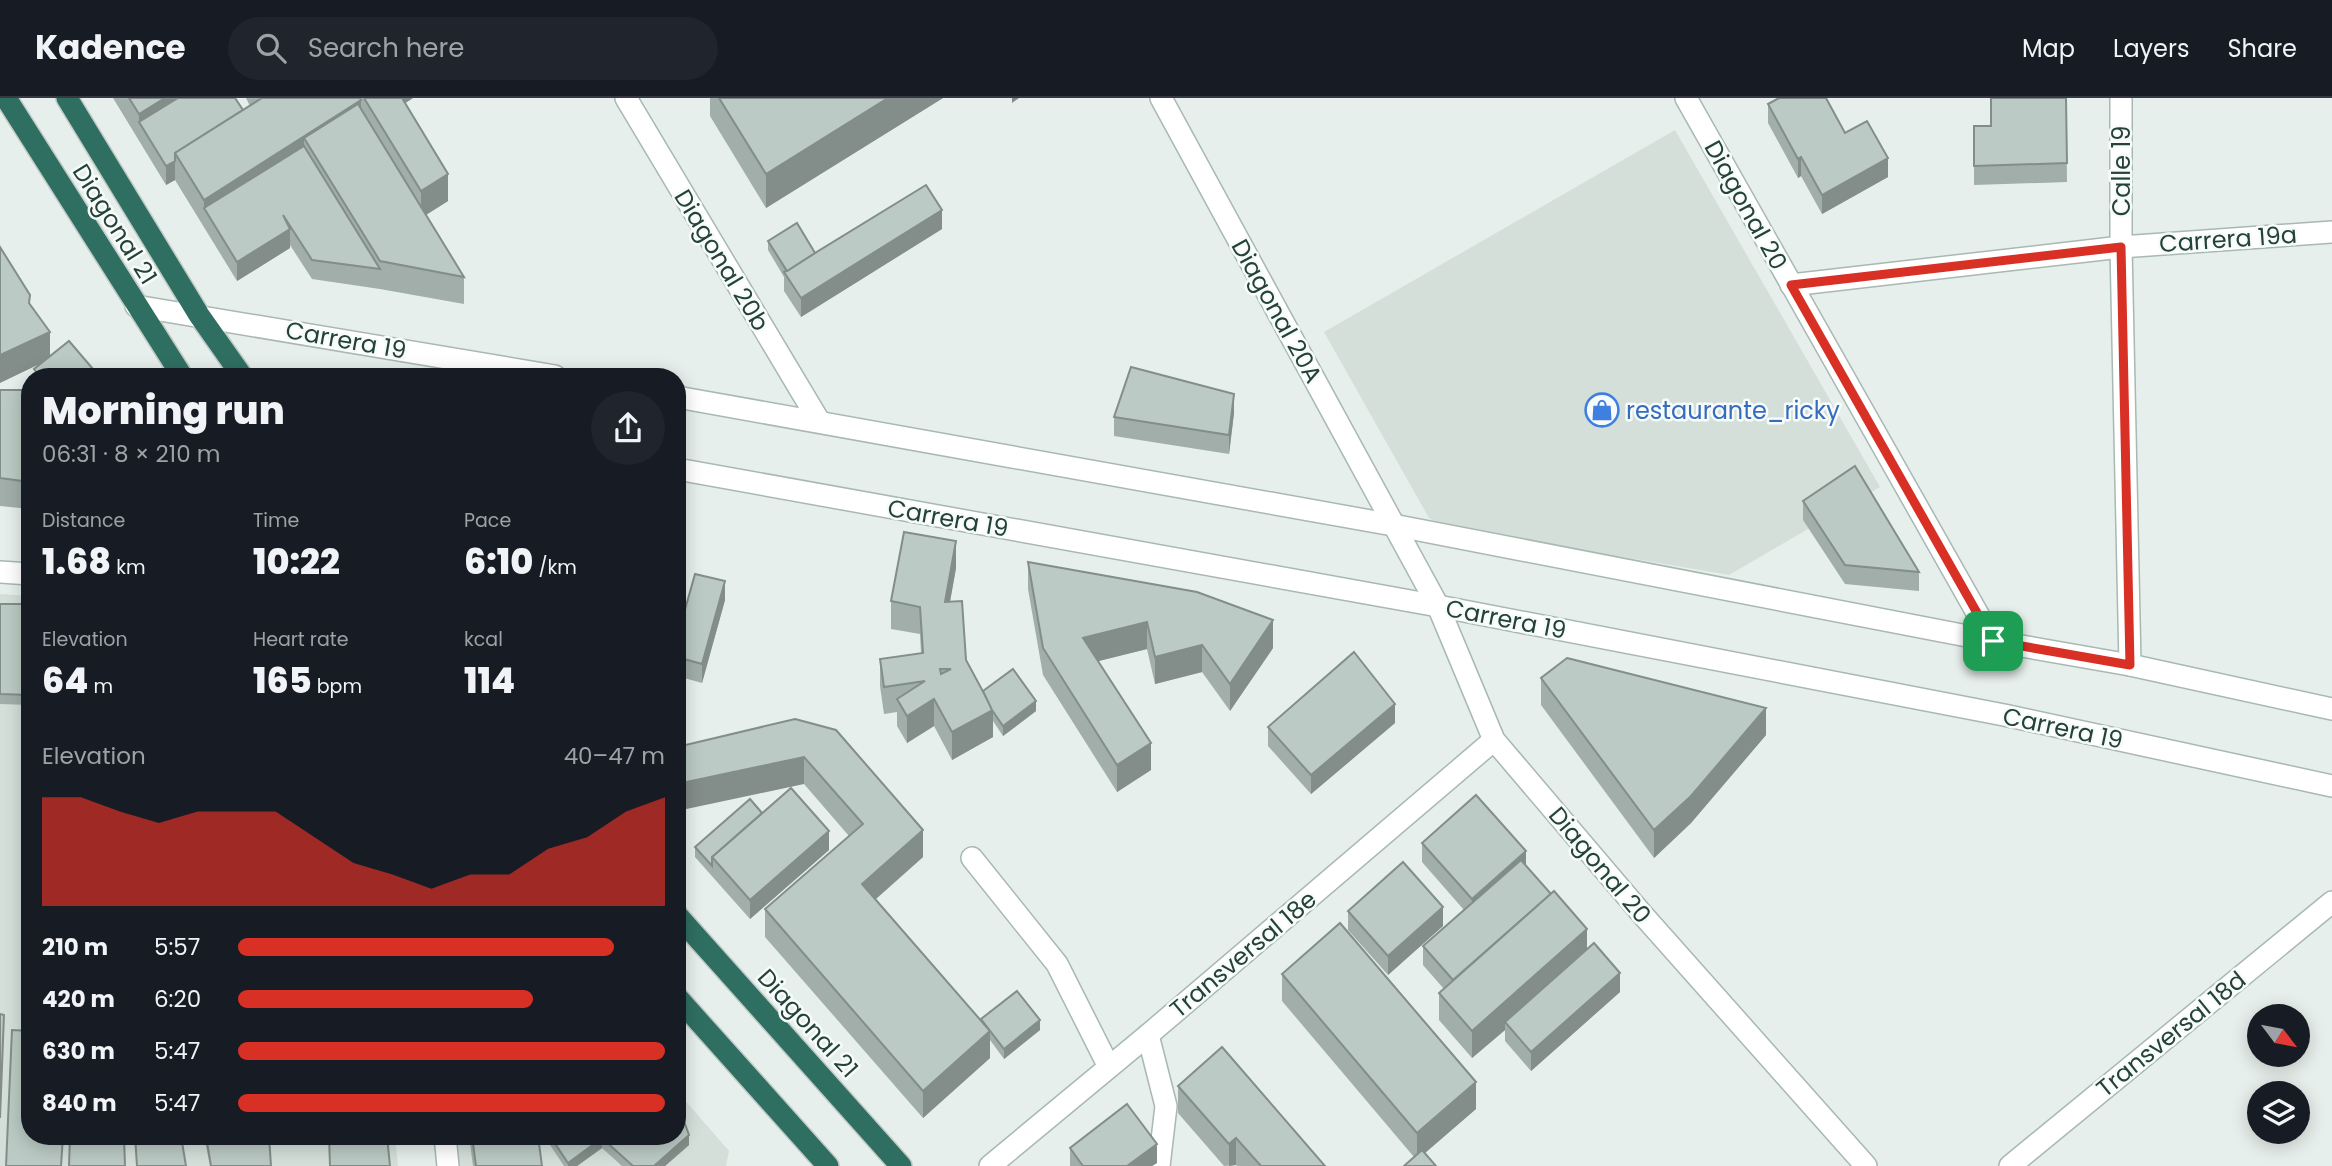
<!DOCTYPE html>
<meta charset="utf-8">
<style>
:root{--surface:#171b24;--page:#20242c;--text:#f1f3f6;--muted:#9ea1a6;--line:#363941;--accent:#d93025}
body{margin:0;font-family:Poppins,sans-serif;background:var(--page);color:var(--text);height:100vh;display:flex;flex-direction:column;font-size:26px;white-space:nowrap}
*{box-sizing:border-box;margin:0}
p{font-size:23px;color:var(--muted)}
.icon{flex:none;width:38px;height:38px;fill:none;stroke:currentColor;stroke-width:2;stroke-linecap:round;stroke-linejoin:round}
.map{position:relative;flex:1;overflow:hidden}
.drawer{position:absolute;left:21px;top:270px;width:665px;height:777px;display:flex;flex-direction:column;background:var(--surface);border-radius:28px;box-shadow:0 4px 18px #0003}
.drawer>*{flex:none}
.needle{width:46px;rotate:122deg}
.controls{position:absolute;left:2247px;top:906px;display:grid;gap:14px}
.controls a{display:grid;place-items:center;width:63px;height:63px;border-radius:50%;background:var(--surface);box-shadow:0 4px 18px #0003;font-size:35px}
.pin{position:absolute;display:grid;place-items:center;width:60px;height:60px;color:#fff;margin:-30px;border-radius:14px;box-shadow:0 4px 10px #0006}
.round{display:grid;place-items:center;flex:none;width:74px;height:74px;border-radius:37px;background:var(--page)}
.headline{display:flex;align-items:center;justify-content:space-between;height:119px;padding:0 21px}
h1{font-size:38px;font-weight:800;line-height:52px}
.stats{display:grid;grid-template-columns:repeat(3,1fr);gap:10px;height:119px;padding:7px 21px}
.stats div{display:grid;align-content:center}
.stats b{font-size:35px;font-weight:800}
.stats small{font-size:19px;font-weight:400}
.stats p{font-size:19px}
.chart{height:196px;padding:14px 21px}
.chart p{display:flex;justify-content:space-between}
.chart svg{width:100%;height:126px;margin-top:7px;fill:var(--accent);opacity:.7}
ul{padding:0 21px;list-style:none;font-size:23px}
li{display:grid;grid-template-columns:112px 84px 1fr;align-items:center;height:52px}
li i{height:18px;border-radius:9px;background:var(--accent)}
header{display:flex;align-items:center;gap:42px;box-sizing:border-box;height:98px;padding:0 35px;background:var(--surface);border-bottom:2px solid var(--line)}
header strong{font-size:33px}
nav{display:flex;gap:38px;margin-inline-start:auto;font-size:24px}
.search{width:490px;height:63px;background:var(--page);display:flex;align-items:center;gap:18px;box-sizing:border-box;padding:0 24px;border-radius:38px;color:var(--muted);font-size:26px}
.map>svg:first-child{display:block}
</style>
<header>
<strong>Kadence</strong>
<div class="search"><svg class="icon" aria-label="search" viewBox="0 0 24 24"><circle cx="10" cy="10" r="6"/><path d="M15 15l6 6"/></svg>Search here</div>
<nav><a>Map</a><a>Layers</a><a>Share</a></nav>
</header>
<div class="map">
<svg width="2332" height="1068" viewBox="0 0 2332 1068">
<rect width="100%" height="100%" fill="#e6efeb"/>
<g fill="#d4dfda">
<path d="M1675,32l205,357 -151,88 -287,-49 -13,-8 -105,-186z"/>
<path d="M0,496l30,2v540h365l3,30h-398z"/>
<path d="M677,993l52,60 -3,15h-267l-3,-30h221z"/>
</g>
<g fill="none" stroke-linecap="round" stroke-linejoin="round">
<defs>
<g id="minor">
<path d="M626,0l193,323"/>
<path d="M1161,0l277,508 56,134 148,174 224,252"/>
<path d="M1686,0l307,543"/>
<path d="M2121,0v149l9,418"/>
<path d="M1791,187l330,-38 211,-15"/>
<path d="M136,208l419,70"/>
<path d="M677,299l716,128 600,116 137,24 202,44"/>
<path d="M677,371l761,137 566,109 328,71"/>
<path d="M0,474l30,2"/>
<path d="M972,760l85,106 52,103"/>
<path d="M1148,937l18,71 -7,60"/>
<path d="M445,1038l3,30"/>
<path d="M990,1068l158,-131 346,-295"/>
<path d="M2010,1068l322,-264"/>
</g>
<g id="highway">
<path d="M6,0l176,278"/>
<path d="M67,0l132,217 43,61"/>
<path d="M677,817l224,251"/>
<path d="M677,899l151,169"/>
</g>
</defs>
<use href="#minor" stroke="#a8b8b2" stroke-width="24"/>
<use href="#highway" stroke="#c2cac8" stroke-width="24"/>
<use href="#minor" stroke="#fff" stroke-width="21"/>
<use href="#highway" stroke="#2f6f62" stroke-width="21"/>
</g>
<g fill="#a1aea9">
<path d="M113,0h122l8,12 7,-4 -4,-8h167l-8,5 43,98 -22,14 38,62v27l-84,-15 -68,-10 -22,-34v3l-53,33 -62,-101 -9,5z"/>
<path d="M710,0h233l-177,110 -56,-92z"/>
<path d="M2066,0l1,84 -93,3v-59h17z"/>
<path d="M1768,6l77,29 43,44 -66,37 -21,-38 -3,2 -30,-55z"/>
<path d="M942,131l-141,88 -17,-26v-14l-16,-27v-9l47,12z"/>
<path d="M0,292h30v119l-30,-3z"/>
<path d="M1234,315l-5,41 -115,-18v-19z"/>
<path d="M1803,403l116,71v19l-74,-7 -42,-64z"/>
<path d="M1028,464l245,86 -43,63 -28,-39 -47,12 -8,-35 -49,12 53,109 -34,22 -74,-117 -15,-86z"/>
<path d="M956,470l-6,34 16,58 17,31 53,20 -33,25 -10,-15v16l-41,23 -18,-34 -27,17 -10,-17v-14l-13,2 -4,-28v-27l41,-6 -1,-19 -29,-5v-28z"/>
<path d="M725,502l-23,83 -25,-7v-38z"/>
<path d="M0,506h30v101l-30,-1z"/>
<path d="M1541,580l225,57 -75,88 -37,35 -113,-153z"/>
<path d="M795,621l128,138 -48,43 106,121v-2l59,11 -36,29 -14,-19v18l-67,60 -158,-181v-28l84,-73 -45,-52z"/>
<path d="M1395,625l-84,71 -43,-48v-19z"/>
<path d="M762,715l67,37 -79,69 -55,-62v-10z"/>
<path d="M1422,745l104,23 94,126 -89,79 -26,-30v-11l-33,28 -33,-38v-27l5,-4 -21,-24v-19l41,-36 -42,-48z"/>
<path d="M1348,813l95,15 -55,49 -40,-45z"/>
<path d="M1282,876l194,135 -52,44 -10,4 -132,-156z"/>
<path d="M1178,988l147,80h-88l-1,-1 -12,1 -46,-53z"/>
<path d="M204,1038h65l2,30h-61z"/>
<path d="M469,1038h69l4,30h-69z"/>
<path d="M544,1038h133l12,9 -24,21h-43l-20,-18 -25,18h-13z"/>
<path d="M1070,1050l87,15 -5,3h-82z"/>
</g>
<g fill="#838d89">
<path d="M165,0h43l-69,24v19v-27z"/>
<path d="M393,0h20l-20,13z"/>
<path d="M888,0h55l-177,110v-34z"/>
<path d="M1012,0h7l-7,5z"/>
<path d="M361,2v27l-57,11v26l-100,44v-8z"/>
<path d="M1801,59v19l-3,2v-19z"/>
<path d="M1888,60v19l-66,37v-19z"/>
<path d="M175,63v19l-9,5v-19z"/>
<path d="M448,76v27l-27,17v-27z"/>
<path d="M942,112v19l-141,88v-19z"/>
<path d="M290,131v19l-53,33v-19z"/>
<path d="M50,234v27l-50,24v-28z"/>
<path d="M1234,296v19l-5,41v-19z"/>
<path d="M956,443v27l-11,61v-27z"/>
<path d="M725,483v19l-23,83v-19z"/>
<path d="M1273,522v28l-43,63v-27z"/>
<path d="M1147,524v27l-64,16v-27z"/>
<path d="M1202,547v27l-47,12v-27z"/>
<path d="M934,601v27l-27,17v-27z"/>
<path d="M1036,603v10l-33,25v-10z"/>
<path d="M1395,606v19l-84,71v-19z"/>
<path d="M1766,610v27l-75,88 -37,35v-28z"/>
<path d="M993,612v27l-41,23v-28z"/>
<path d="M1151,645v27l-34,22v-27z"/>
<path d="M804,659v27l-127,27v-27z"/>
<path d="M923,732v27l-61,54v-27z"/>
<path d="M829,733v19l-79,69v-19z"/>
<path d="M1526,753v19l-54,48v-19z"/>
<path d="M1443,809v19l-55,49v-19z"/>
<path d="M1587,831v28l-82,65v8l-33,28v-27z"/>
<path d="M1620,875v19l-89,79v-19z"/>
<path d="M1040,922v10l-36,29v-10z"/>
<path d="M990,933v27l-67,60v-27z"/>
<path d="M1476,984v27l-59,51v-27z"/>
<path d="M689,1037v10l-24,21h-11z"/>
<path d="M602,1040v10l-25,18h-9v-3z"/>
<path d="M1236,1040v27l-7,1v-22z"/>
<path d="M1157,1046v19l-5,3h-25z"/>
</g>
<g fill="#bbcac4" stroke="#838d89" stroke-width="2" fill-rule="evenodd">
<path d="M129,0h36l-26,16z"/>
<path d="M178,0h57l8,12 -68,43v8l-9,5 -27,-44z"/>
<path d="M262,0h98l1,2 -157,100 -29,-47z"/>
<path d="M364,0h38l46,76 -27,17z"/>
<path d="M719,0h169l-122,76z"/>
<path d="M1779,0h47l19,35 22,-12 21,37 -66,37 -21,-38 -3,2 -30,-55z"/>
<path d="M1991,0h75l1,65 -93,3v-40h17z"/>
<path d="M358,6l106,173 -84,-16 -76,-123z"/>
<path d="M304,48l76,123 -68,-9 -29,-45 7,14 -53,33 -33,-54z"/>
<path d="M926,87l16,25 -141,88 -17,-26z"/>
<path d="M797,125l18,30 -28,18 -19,-30z"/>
<path d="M0,149l30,48 -1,8 21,29 -50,23z"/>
<path d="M69,243l30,35h-60l-5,-7z"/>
<path d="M1131,269l103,27 -5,41 -115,-18z"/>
<path d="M0,292h30v92l-30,-4z"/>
<path d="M1855,368l64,106 -74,-7 -42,-64z"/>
<path d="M904,434l52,9 -11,61 17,-1 4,59 27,50 -41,22 -18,-33 -27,17 -10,-17 28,-18 -41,6 -4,-28 43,-6 -3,-46 -29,-6zM940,571h11l-10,5z"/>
<path d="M1028,464l169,30 76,28 -43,64 -28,-39 -47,12 -8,-35 -64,16 68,105 -34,22 -74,-117z"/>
<path d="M695,476l30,7 -23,83 -25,-7v-19z"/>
<path d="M0,506h30v91l-30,-1z"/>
<path d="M1354,554l41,52 -84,71 -43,-48z"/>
<path d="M1567,560l199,50 -75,88 -37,34 -113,-152z"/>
<path d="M1013,571l23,32 -33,25 -11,-16 -9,-19z"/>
<path d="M795,621l41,11 87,100 -61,54 128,147 -67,60 -158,-182 98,-85 -59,-67 -127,27v-37z"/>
<path d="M791,690l38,43 -79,69 -38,-43z"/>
<path d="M1476,697l50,56 -54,48 -50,-56z"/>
<path d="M750,701l12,14 -50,44v9l-17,-19z"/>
<path d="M1521,762l30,34 -98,86 -30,-34z"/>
<path d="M1403,764l40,45 -55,49 -40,-45z"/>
<path d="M1554,793l33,38 -115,102 -33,-38z"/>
<path d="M1340,825l136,159 -59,51 -135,-159z"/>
<path d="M1594,845l26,30 -89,79 -26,-30z"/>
<path d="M1017,893l23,29 -36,29 -23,-30z"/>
<path d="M0,916l4,1 -4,103z"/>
<path d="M12,932l18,1v105h33l-2,30h-55z"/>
<path d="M1222,949l103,119h-64l-25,-28 -7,6 -51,-58z"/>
<path d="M1127,1006l30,40 -30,22h-44l-13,-18z"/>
<path d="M677,1018l8,8 4,11 -35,31h-21l-31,-28 -34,25 -18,-27h127z"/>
<path d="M70,1038h54l1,30h-56z"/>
<path d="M135,1038h46l5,30h-49z"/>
<path d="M206,1038h63l2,30h-60z"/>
<path d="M329,1038h58l3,30h-60z"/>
<path d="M472,1038h66l4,30h-66z"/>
<path d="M1422,1052l14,16h-32z"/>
</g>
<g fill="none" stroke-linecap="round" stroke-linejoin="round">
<defs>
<path id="route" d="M2121,149l9,418 -137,-24 -202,-356z"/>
</defs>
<use href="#route" stroke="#fff" stroke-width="14"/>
<use href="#route" stroke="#d93025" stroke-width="9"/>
</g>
<defs>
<symbol id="shop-ring" viewBox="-11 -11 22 22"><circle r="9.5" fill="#f7fbf9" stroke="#3f7fe0" stroke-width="1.5"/><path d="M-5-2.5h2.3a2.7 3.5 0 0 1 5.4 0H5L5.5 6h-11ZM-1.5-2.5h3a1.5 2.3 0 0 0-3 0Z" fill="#3f7fe0"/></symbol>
</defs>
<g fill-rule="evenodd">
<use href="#shop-ring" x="1583" y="293" width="38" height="38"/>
</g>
<g text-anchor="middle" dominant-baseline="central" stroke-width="5" stroke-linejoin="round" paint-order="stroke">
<g font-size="24" fill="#24423a" stroke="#f7fbf9">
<text transform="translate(2121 73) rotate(-90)">Calle 19</text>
<text transform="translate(1746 107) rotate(61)">Diagonal 20</text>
<text transform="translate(115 126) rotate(58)">Diagonal 21</text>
<text transform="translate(2228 141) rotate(-4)">Carrera 19a</text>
<text transform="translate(722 162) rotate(59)">Diagonal 20b</text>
<text transform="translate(1277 213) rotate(61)">Diagonal 20A</text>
<text transform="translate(346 242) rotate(10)">Carrera 19</text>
<text transform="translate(948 420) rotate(10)">Carrera 19</text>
<text transform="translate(1506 521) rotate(11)">Carrera 19</text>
<text transform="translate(2063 630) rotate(12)">Carrera 19</text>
<text transform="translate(1600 767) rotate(50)">Diagonal 20</text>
<text transform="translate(1243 856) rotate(-40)">Transversal 18e</text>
<text transform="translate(808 925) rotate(48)">Diagonal 21</text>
<text transform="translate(2171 936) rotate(-39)">Transversal 18d</text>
</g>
<g font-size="24" fill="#366cbe" stroke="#f7fbf9" text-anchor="start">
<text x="1626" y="312">restaurante_ricky</text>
</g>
</g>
</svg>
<div class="controls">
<a><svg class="needle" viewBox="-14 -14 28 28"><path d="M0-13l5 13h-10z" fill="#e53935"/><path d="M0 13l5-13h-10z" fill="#9ea1a6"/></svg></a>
<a><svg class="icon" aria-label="layers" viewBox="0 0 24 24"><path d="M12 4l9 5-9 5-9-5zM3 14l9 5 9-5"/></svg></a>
</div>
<div class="pin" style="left:1993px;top:543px;background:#1e9e55"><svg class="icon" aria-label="arrive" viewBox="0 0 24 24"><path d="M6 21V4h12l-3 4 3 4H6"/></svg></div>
<section class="drawer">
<div class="headline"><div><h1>Morning run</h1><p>06:31 · 8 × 210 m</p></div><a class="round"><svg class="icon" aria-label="share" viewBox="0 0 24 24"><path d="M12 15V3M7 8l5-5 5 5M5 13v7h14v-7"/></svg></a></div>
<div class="stats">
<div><p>Distance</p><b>1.68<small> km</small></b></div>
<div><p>Time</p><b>10:22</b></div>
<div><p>Pace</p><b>6:10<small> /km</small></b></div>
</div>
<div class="stats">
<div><p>Elevation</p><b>64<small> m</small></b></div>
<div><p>Heart rate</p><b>165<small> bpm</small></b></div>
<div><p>kcal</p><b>114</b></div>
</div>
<div class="chart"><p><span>Elevation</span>40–47 m</p>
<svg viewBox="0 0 160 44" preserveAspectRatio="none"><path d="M0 44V6L10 6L20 11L30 15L40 11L50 11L60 11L70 20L80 29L90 33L100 38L110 33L120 33L130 24L140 20L150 11L160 6V44z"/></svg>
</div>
<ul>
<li><b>210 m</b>5:57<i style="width:88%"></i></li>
<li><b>420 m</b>6:20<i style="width:69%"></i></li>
<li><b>630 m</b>5:47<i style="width:100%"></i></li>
<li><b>840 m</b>5:47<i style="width:100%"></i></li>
</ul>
</section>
</div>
